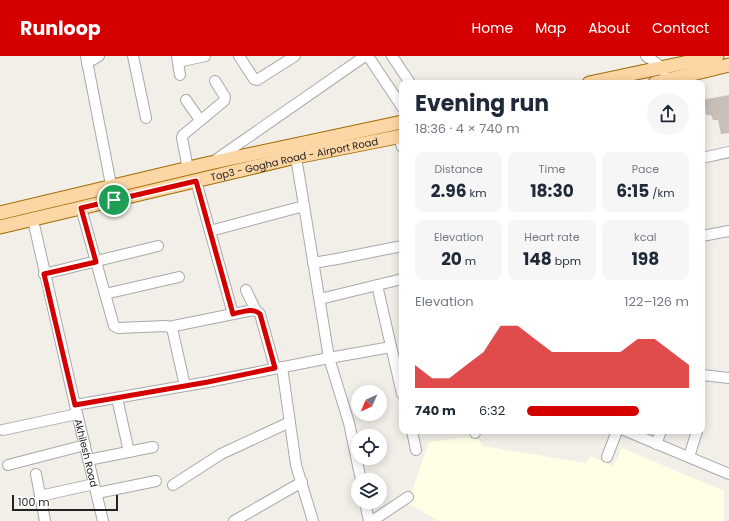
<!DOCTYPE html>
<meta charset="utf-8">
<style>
:root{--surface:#fff;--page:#f6f6f7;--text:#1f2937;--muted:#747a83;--accent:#d40000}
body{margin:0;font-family:Poppins,sans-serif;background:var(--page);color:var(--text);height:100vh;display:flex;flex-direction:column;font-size:15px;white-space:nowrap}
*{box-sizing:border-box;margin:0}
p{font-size:13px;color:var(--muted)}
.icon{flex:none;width:22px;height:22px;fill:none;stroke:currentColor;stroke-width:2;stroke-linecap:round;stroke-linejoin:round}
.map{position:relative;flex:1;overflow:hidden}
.details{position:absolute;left:399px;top:24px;width:306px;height:354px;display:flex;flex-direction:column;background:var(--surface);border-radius:8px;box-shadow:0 2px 10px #0003}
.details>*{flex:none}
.needle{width:26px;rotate:224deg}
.tools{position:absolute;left:351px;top:329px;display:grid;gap:8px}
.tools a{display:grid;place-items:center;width:36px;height:36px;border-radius:50%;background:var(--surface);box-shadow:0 2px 10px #0003;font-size:20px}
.scale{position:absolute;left:12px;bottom:10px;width:106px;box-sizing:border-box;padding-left:4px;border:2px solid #222;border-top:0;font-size:11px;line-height:14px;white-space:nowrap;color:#222;-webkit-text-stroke:3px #fff;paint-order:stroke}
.pin{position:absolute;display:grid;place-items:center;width:34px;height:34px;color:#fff;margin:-17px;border:2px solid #fff;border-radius:50%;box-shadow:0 1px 4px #0007}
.round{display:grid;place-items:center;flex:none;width:42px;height:42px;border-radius:21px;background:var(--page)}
.headline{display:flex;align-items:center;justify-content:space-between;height:68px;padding:0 16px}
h1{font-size:22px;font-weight:700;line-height:30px}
.metrics{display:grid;grid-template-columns:repeat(3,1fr);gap:6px;height:68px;padding:4px 16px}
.metrics div{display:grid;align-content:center;border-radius:8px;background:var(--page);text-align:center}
.metrics b{font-size:17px;font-weight:700}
.metrics small{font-size:11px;font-weight:400}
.metrics p{font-size:11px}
.chart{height:112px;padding:8px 16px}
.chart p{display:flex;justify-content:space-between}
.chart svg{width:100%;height:72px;margin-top:4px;fill:var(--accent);opacity:.7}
ul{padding:0 16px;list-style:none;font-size:13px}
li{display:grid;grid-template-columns:64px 48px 1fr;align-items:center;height:30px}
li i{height:10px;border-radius:5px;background:var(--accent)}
header{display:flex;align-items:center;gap:24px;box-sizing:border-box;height:56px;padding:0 20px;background:var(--accent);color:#fff}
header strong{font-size:19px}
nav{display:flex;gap:22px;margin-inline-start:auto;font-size:14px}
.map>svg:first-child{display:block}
</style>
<header>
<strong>Runloop</strong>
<nav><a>Home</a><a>Map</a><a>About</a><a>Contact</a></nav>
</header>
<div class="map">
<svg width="729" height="465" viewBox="0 0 729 465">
<rect width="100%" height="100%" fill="#f2efe9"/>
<path fill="#ffffe5" d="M475,380l8,10 103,17 5,-7 22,10 9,-18 102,43v30h-285l-31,-18 21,-61z"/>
<path fill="#c7bfb8" d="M729,39v38l-8,1 -3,-14h-5l-2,-5h-5l-1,-7h-3v-8z"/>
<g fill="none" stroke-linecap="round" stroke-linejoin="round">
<defs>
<g id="minor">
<path d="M86,0l28,144"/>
<path d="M133,0l13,62"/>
<path d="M177,0l3,19"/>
<path d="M239,0l15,23 3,1 38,-24"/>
<path d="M368,0l34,51"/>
<path d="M392,0l18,27"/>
<path d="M646,0l16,11 2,4"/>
<path d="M178,6l27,-6"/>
<path d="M87,7l12,-7"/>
<path d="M186,44l14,20"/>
<path d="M399,80l3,11"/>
<path d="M702,102l27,-6"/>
<path d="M214,105l151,-105"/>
<path d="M188,113l-6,-31 1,-3 41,-34 1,-4 -10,-16"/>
<path d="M196,125l37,133"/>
<path d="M81,152l33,118 4,2 48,-2 6,2 13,58"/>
<path id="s1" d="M33,164l42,185 28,116"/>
<path d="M210,175l94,-25"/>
<path d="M702,180l27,-5"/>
<path d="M313,207l24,-4 65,-13"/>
<path d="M44,218l114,-28"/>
<path d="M377,229l25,109"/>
<path d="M246,234l10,21"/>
<path d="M105,238l74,-17"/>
<path d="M320,243l82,-20"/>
<path d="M169,271l84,-17 5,2 2,2 15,54"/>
<path d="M282,311l14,98 17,56"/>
<path d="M702,319l27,3"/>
<path d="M117,342l12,54"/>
<path d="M75,349l133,-23 121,-24 -33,-201"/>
<path d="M3,374l74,-16"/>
<path d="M412,375l4,19"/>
<path d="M475,375v2"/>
<path d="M626,375l103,43"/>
<path d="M656,388l5,-13"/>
<path d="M607,401l10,-26"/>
<path d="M689,401l8,-26"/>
<path d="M88,404l65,-13"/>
<path d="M8,409l77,-20"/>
<path d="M36,418l9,47"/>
<path d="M361,424l-12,-57 -20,-65 62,-11"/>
<path d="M173,429l48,-31 69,-32"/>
<path d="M97,437l59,-12"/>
<path d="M40,440l54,-12"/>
<path d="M365,446l4,19"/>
<path d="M234,465l68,-39"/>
<path d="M372,465l36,-24"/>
</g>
<g id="major">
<path d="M589,27l128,-27"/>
<path d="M655,27l74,-18"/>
<path d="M0,157l210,-50 192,-41"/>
<path id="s2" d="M0,171l296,-70 106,-21"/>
</g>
</defs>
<use href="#minor" stroke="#a9a9a9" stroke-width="12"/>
<use href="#major" stroke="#a06b00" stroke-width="15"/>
<use href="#minor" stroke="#fff" stroke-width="10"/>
<use href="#major" stroke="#fcd6a4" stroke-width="13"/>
</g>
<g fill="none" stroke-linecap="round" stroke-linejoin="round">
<defs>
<path id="route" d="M196,125l37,133c9,-2 20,-7 27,0l15,54 -67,14 -133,23 -31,-131 52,-12 -15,-54z"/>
</defs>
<use href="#route" stroke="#fff" stroke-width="8"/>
<use href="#route" stroke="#d40000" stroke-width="5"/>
</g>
<g text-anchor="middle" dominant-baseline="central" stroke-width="3" stroke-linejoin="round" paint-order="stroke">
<g font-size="10" fill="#222" stroke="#fff">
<text stroke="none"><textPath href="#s2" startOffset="302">Top3 - Gogha Road - Airport Road</textPath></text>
<text stroke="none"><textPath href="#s1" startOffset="239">Akhilesh Road</textPath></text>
</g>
</g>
</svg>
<div class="tools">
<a><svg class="needle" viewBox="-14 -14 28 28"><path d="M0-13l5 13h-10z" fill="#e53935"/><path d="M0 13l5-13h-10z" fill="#747a83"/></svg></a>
<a><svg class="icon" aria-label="locate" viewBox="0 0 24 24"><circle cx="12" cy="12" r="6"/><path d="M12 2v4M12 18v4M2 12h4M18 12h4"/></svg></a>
<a><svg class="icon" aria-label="layers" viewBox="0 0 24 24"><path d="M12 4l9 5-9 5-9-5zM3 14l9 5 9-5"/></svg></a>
</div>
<div class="scale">100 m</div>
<div class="pin" style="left:114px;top:144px;background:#1e9e55"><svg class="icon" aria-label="arrive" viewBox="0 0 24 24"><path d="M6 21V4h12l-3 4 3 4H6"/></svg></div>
<section class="details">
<div class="headline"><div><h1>Evening run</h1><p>18:36 · 4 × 740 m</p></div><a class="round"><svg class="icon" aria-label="share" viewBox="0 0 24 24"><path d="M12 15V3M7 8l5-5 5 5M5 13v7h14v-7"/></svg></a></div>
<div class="metrics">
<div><p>Distance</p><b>2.96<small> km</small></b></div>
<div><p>Time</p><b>18:30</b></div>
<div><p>Pace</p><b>6:15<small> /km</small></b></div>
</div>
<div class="metrics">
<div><p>Elevation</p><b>20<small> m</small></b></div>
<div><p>Heart rate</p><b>148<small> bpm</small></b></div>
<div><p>kcal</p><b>198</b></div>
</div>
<div class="chart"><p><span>Elevation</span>122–126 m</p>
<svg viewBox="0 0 160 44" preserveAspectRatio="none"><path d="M0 44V30L10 38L20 38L30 30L40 22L50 6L60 6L70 14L80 22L90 22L100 22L110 22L120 22L130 14L140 14L150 22L160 30V44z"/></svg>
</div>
<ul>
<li><b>740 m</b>6:32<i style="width:69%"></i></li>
</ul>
</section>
</div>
